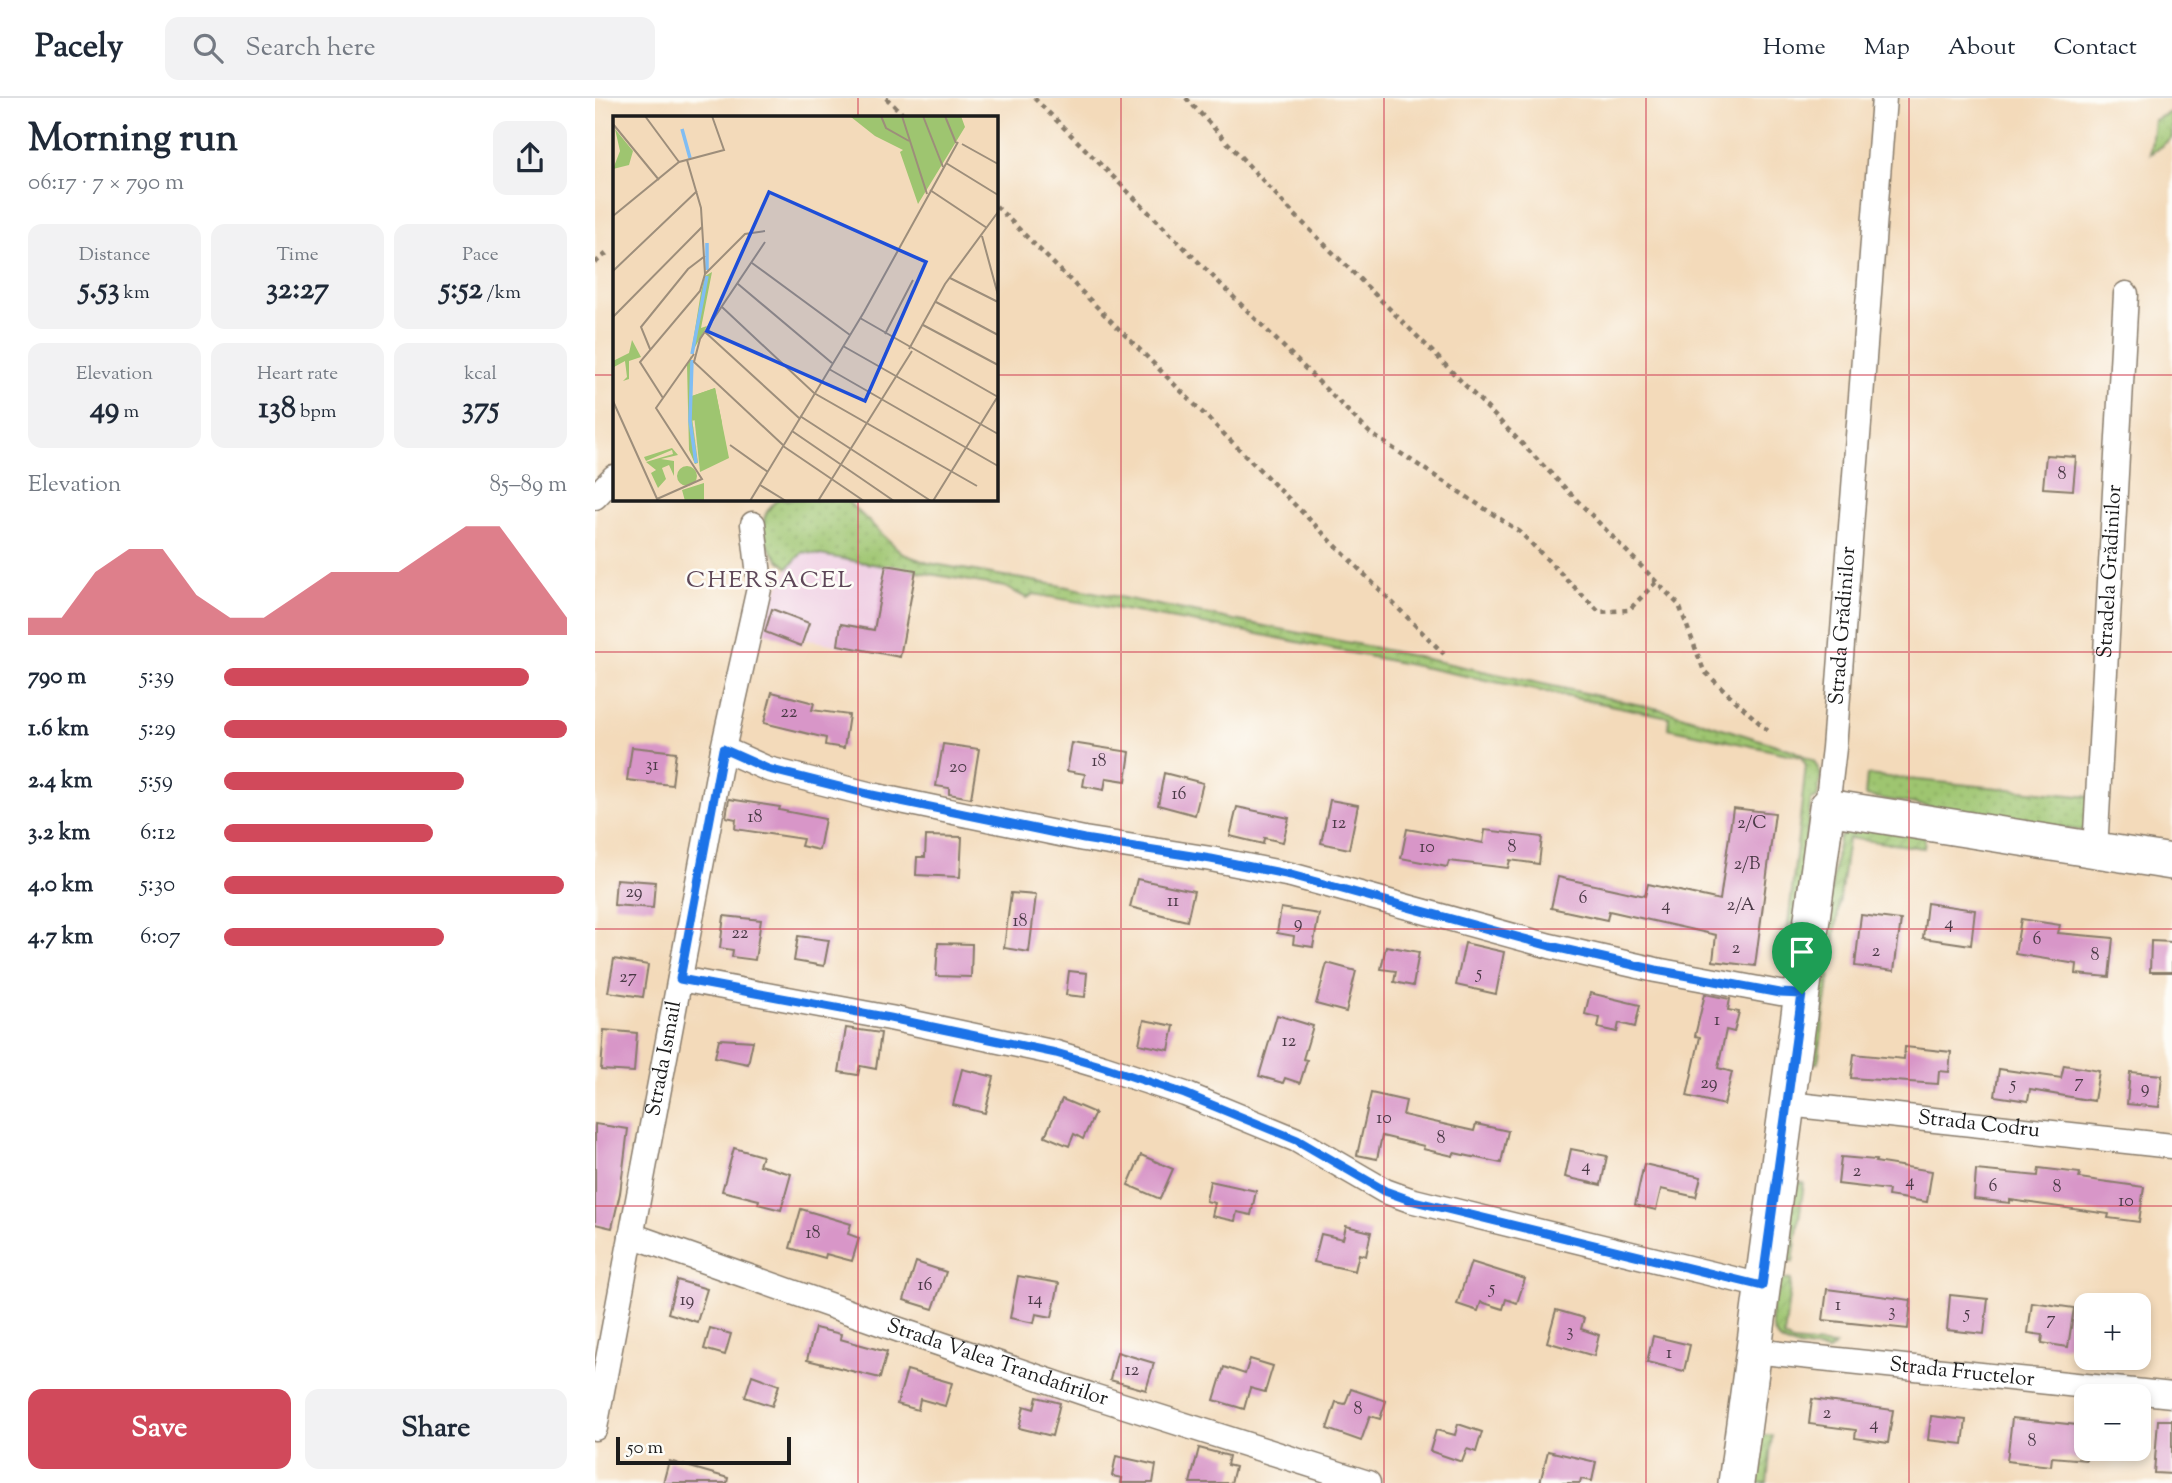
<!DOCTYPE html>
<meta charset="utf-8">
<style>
:root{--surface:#fff;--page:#f2f2f3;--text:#1f2937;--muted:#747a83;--line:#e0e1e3;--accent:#d1495b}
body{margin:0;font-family:"Sorts Mill Goudy",serif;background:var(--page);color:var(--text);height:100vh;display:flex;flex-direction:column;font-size:26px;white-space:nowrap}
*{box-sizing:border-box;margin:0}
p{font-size:23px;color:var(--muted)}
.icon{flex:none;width:38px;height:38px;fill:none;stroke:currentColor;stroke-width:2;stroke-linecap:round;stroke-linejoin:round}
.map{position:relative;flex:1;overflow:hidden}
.drawer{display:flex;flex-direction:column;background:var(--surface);width:595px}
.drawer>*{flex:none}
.buttons{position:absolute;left:1479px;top:1195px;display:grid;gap:14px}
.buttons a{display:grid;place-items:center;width:77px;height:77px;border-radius:14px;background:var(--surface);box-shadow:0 4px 10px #0003;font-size:35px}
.scale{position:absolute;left:21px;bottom:18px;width:175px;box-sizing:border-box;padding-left:7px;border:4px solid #1c1c1c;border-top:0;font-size:19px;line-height:24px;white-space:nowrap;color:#1c1c1c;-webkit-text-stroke:5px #fdfcf7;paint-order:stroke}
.pin{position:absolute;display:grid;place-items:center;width:60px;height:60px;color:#fff;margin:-72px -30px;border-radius:50% 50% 50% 0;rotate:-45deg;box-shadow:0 0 7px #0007}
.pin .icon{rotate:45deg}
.round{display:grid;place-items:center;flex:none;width:74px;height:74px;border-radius:14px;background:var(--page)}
.overview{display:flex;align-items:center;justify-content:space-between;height:119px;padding:0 28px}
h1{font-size:38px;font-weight:700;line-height:52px}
.stats{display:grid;grid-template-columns:repeat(3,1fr);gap:10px;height:119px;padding:7px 28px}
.stats div{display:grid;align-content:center;border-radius:14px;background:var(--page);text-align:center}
.stats b{font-size:30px;font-weight:700}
.stats small{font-size:19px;font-weight:400}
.stats p{font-size:19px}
.chart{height:196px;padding:14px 28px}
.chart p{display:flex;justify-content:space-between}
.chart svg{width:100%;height:126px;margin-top:7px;fill:var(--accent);opacity:.7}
.button{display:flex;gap:14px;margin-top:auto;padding:14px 28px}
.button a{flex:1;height:80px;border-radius:14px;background:var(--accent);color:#fff;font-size:28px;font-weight:700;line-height:80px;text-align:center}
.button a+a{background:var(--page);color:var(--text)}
ul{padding:0 28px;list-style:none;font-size:23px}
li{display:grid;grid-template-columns:112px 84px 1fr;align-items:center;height:52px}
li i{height:18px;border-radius:9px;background:var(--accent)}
header{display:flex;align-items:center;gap:42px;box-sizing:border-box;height:98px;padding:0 35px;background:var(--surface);border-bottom:2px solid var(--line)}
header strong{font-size:33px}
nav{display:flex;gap:38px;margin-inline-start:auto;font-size:24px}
.search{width:490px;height:63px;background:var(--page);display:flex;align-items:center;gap:18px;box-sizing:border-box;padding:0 24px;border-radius:14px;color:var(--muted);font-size:26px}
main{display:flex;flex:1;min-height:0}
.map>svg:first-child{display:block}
</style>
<header>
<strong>Pacely</strong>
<div class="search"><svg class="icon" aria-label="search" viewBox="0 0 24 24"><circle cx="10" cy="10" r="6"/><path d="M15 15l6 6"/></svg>Search here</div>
<nav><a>Home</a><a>Map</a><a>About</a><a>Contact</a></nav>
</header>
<main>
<section class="drawer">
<div class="overview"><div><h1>Morning run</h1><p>06:17 · 7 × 790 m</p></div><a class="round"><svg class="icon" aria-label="share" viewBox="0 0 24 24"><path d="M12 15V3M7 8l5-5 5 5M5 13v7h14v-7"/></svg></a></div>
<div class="stats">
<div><p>Distance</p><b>5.53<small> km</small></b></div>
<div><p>Time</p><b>32:27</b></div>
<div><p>Pace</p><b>5:52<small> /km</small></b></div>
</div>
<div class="stats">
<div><p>Elevation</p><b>49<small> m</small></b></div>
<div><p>Heart rate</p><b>138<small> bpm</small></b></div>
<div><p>kcal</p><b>375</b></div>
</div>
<div class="chart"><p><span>Elevation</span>85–89 m</p>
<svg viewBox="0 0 160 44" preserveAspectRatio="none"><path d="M0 44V38L10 38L20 22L30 14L40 14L50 30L60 38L70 38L80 30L90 22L100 22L110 22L120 14L130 6L140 6L150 22L160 38V44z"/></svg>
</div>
<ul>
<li><b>790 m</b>5:39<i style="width:89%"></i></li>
<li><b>1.6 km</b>5:29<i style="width:100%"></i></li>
<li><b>2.4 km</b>5:59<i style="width:70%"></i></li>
<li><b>3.2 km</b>6:12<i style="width:61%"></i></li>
<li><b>4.0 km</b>5:30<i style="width:99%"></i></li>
<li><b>4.7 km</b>6:07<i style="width:64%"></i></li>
</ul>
<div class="button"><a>Save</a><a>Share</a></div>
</section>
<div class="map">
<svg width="1577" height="1385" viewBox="0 0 1577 1385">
<defs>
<pattern id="grass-dots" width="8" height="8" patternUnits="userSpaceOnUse" patternTransform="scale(1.75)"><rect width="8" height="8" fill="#9ec570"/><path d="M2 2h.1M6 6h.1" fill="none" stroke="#88a960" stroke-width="1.8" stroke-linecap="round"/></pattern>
<pattern id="garden-furrows" width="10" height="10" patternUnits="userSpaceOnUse" patternTransform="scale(1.75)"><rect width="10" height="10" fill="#9ec570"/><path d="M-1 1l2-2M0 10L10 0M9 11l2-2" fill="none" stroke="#88a960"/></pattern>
</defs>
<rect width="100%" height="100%" fill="#fdfcf7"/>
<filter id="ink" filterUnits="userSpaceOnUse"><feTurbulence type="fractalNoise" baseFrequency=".0143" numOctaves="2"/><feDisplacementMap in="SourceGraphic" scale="14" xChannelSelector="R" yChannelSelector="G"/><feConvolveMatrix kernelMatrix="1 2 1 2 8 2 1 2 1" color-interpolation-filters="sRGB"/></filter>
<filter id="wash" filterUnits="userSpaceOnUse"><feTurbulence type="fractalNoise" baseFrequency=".00686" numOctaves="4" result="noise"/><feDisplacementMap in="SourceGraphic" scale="28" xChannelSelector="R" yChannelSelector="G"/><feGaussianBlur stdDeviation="1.57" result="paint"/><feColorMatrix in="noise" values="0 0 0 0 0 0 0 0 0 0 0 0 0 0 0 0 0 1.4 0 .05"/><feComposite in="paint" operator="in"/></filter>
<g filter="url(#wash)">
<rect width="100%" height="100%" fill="#f3daba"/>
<path fill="#f0d0e4" d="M208,454l113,18 -16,87 -96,-18 -3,7 -41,-16 3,-12 25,-50z"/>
<g fill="url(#grass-dots)" stroke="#5d7046" stroke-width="2">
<path d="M1577,13v27l-22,16 4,-34z"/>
<path d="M183,401h67l58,55 25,9 140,24 308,61 292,63 124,39 22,11 7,13 -4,24 -6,2 -19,156 -8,5 22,-196 -5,-8 -133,-29 1,-11 -421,-85 -214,-38 -7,4 -22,-11 -202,-35 -15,16c-23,-19 -37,-46 -10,-69z"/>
<path d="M1272,677l223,22 -2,28 -5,6 -218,-35z"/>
</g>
<g fill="url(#garden-furrows)" stroke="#5d7046" stroke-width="2">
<path d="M1258,728l72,10 -1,12 -76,-10 -30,225h-13l34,-225z"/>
<path d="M1192,1082l17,3 -11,79 -9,-4z"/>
<path d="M1180,1181l16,1 -7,57 7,5 44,4 -6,5c-13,-3 -33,-2 -45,-8 -20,-11 -11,-46 -9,-64z"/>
<path d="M1177,1337l-5,48h-19l8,-47z"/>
</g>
<g id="blocks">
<g fill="#d896c8">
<path d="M1451,357l30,2 -3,33 -30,-2z"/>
<path d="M291,467l30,5 -16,87 -62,-12 3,-21 33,6z"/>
<path d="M177,511l37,14 -8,23 -36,-14z"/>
<path d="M177,594l42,11 -2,7 37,5 -5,33 -19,-3 1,-7 -62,-15z"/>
<path d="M477,645l58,9 -4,29 -20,-3 -2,12 -21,-4 2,-12 -18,-3z"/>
<path d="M348,646l36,5 -8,49 -22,-4v-6l-13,-2z"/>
<path d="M37,649l44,5 -4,33 -45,-5z"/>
<path d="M569,675l39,10 -8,32 -37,-10z"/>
<path d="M134,701l51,8 -1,3 46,9 -6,31 -18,-4 2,-7 -68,-10 1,-10 -10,-2z"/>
<path d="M735,702l28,5 -9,44 -28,-6z"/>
<path d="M642,709l52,11 -6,24 -19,-4 -1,6 -33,-8z"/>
<path d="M1138,710l42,5 -20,153 -42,-5 3,-26 -107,-24 -2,9 -56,-12 7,-31 87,19 3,-12 72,16z"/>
<path d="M812,731l76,14 2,-13 57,7 -3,27 -29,-4 -2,8 -59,-7 -2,6 -46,-9z"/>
<path d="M331,738l36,1 -2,40 -44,-2 1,-18h8z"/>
<path d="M21,781l39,3 -2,26 -39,-3z"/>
<path d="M542,781l57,12 -7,30 -57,-14z"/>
<path d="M416,795l25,2 -7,57 -25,-4z"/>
<path d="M1332,805l48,7 -4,35 -48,-7z"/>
<path d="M686,810l38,6 -6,33 -20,-3 1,-8 -17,-3z"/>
<path d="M1266,817l40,5 -7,51 -39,-5z"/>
<path d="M129,818l37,4 -6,40 -23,-3 1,-7 -13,-2z"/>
<path d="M1426,821l39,6 -2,8 55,5 -4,39 -33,-3 1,-10 -62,-10z"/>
<path d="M203,838l31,4 -5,26 -30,-5z"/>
<path d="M1556,843l21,1v30h-22z"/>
<path d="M343,845l34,1 -1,33 -35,-1z"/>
<path d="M870,845l39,9 -8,42 -40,-9z"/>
<path d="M791,848l33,6 -6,34 -19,-4 2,-11 -15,-2z"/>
<path d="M19,861l34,6 -5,32 -35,-5z"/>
<path d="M732,865l29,8 -10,41 -30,-8z"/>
<path d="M474,873l18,2 -2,24 -19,-2z"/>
<path d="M995,895l50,12 -5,22 -16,-4 -2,9 -19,-4 2,-10 -15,-4z"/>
<path d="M1110,896l25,5 -2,11 11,2 -5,20 -8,-2 -8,38 14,4 -8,33 -37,-9 13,-59 -5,-1z"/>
<path d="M682,917l36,11 -10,33 4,1 -7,23 -15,-5 -2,5 -24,-7z"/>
<path d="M549,922l30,6 -5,24 -30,-6z"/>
<path d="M251,930l35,5 -5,36 -16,-3 -2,9 -19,-3z"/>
<path d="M9,932l33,3 -3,39 -33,-2z"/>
<path d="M124,941l34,2 -5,23 -33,-7z"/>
<path d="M1310,949l46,5 -2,20 -10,-1 -1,13 -87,-6 3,-24 50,5z"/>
<path d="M1469,967l35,6 -5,30 -64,-11 -2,11 -33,-5 4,-27 62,9z"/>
<path d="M367,971l32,8 -9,36 -32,-8z"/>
<path d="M1535,974l32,3 -3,32 -32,-3z"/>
<path d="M776,995l35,8 -3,14 71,16 2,-7 32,7 -7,32 -47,-10 -1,3 -30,-7 1,-3 -42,-10 -5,23 -20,-4z"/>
<path d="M467,1001l33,14 -12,26 -9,-5 -5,12 -24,-10z"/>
<path d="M0,1026l33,5 -8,64 -8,35 -17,-4z"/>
<path d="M139,1050l28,8 -3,9 32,9 -10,36 -23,-6 1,-4 -37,-9z"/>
<path d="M976,1051l36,7 -6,29 -36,-8z"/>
<path d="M546,1057l32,14 -13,30 -32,-14z"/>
<path d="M1246,1059l35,3 -1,2 57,9 -5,31 -39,-6 1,-6 -51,-6z"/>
<path d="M1049,1066l57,13 -5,20 -35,-8 -5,21 -21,-5z"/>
<path d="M1444,1070l41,5 -1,5 65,9 -5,35 -31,-4 1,-4 -99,-14v3l-36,-4 2,-29 62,6z"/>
<path d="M615,1083l46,10 -5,24 -14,-3 -2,9 -23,-5 3,-13 -9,-2z"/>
<path d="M206,1111l50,15 -3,10 11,4 -7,23 -26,-7 -1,4 -35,-10z"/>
<path d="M751,1128l25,6 -5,24 -7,-2 -4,17 -41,-9 7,-28 22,5z"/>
<path d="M321,1164l30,10 -13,37 -29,-9z"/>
<path d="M876,1164l54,17 -8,24 -11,-4 -3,10 -22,-7 -3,9 -21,-7z"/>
<path d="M423,1178l41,7 -7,34 -16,-3 -2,9 -24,-5z"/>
<path d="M82,1182l30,9 -10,33 -29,-9z"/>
<path d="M1232,1191l84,11 -3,29 -85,-9z"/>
<path d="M1355,1197l38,4 -4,35 -37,-4z"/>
<path d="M1437,1204l42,6 -6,39 -26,-4 1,-8 -15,-2z"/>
<path d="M961,1212l28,8 -3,11 18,6 -5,21 -47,-14z"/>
<path d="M115,1230l21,6 -6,21 -21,-6z"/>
<path d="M220,1230l26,6 -1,5 47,13 -7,26 -73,-18z"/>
<path d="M1058,1238l37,9 -6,26 -37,-9z"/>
<path d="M522,1254l37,11 -8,27 -36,-10z"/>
<path d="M655,1261l23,7 -8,26 -15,-4 -6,21 -30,-9 10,-33 21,7z"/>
<path d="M312,1272l45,13 -7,23 -25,-7 -2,11 -21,-6z"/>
<path d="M157,1277l27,10 -7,21 -27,-9z"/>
<path d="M756,1291l35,12 -6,18 -10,-3 -9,25 -34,-12 9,-27 9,2z"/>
<path d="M442,1299l23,6 -8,33 -33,-8 5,-22 10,3z"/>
<path d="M1217,1301l81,11 -5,33 -33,-5 1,-8 -47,-6z"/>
<path d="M1336,1318l35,4 -3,24 -35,-4z"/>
<path d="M1417,1320l74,8v34l-34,-3 -1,9 -44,-5z"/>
<path d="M1563,1322h14v54l-18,-1z"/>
<path d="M863,1326l24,8 -6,20 -9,-3 -5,13 -32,-11 6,-21 19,5z"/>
<path d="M604,1350l30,8 -2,9 8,2 -4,16h-41z"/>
<path d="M953,1353l48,11 -4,19 -11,-2 -1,4h-40z"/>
<path d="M521,1358l40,9 -3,18h-32l1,-5 -10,-2z"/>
<path d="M74,1363l59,17 -1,5h-64z"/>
</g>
</g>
</g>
<g filter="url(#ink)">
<use href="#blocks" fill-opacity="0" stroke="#887b6b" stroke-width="2"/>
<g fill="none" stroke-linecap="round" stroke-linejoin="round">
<defs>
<g id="street">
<path d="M0,399l19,-20"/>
<path d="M128,651l45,20 104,26 212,44 127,20 80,16 259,71 106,24 124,23 22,1"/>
<path id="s1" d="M1232,709l7,-59 50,-650"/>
<path id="s2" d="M1500,753l31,-557"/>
<path d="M85,881l210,39 166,35 47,14 82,27 112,46 88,51 25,9 352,86"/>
<path id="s3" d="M1193,1006l384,42"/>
<path id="s4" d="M36,1137l263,93 196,67 278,88"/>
<path id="s5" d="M1158,1253l419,44"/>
<path id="s6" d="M0,1330l128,-679 37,-165 -7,-60"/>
</g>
<path id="secondary" d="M1141,1385l91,-676 345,55"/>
</defs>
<use href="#street" stroke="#887b6b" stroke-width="27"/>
<use href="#secondary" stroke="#887b6b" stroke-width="38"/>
<g stroke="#887b6b" stroke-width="4.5" stroke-dasharray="5 5" stroke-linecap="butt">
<path d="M291,0l20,19"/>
<path d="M439,0l336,335 150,99 79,80 30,-2 27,-28"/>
<path d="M591,0l108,116 129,128 256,263 25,66 65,61"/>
<path d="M401,108l448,448"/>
<path d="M0,165l12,-10"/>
</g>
<use href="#street" stroke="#fff" stroke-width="24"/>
<use href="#secondary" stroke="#fff" stroke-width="35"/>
</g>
</g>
<g fill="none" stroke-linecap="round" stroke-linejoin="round" filter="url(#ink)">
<defs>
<path id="route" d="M128,651l45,20 104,26 212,44 127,20 80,16 259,71 106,24 124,23 22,1 -40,292 -352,-86 -25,-9 -88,-51 -112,-46 -81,-27 -48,-14 -166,-35 -210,-39z"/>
</defs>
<use href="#route" stroke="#fff" stroke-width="14"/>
<use href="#route" stroke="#1a73e8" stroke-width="9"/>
</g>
<path fill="none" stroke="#d1495b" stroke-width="2" stroke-opacity="0.55" d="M263,0v19M526,0v1385M789,0v1385M1051,0v1385M1314,0v1385M0,277h19M401,277h1176M263,401v984M0,554h1577M0,831h1577M0,1108h1577"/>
<g text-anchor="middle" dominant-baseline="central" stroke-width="5" stroke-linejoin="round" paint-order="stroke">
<g font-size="18" fill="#4b3a47">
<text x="1467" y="377">8</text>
<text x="194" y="615">22</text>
<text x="504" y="664">18</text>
<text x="57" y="668">31</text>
<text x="363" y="670">20</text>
<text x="584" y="697">16</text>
<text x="160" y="720">18</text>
<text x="744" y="726">12</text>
<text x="1157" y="726">2/C</text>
<text x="832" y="750">10</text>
<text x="917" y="750">8</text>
<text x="1152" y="767">2/B</text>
<text x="39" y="795">29</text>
<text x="988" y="801">6</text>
<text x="578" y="804">11</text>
<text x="1071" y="808">4</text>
<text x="1146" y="808">2/A</text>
<text x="425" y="824">18</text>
<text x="703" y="826">9</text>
<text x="1354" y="826">4</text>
<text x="145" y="836">22</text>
<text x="1442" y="842">6</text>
<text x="1141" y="851">2</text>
<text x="1281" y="854">2</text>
<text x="1500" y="858">8</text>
<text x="884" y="876">5</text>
<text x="33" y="880">27</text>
<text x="1122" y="923">1</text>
<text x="694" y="944">12</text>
<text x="1484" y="985">7</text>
<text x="1114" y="986">29</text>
<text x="1418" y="987">5</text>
<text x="1550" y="991">9</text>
<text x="789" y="1021">10</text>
<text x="846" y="1041">8</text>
<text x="991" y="1069">4</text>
<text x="1262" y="1074">2</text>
<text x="1315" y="1084">4</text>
<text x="1398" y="1089">6</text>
<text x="1462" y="1090">8</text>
<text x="1531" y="1104">10</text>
<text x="218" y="1136">18</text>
<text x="330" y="1188">16</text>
<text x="897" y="1191">5</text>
<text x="440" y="1202">14</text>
<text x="92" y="1203">19</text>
<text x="1243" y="1208">1</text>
<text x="1297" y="1214">3</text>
<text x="1372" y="1216">5</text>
<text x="1456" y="1222">7</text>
<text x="975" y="1234">3</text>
<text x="1074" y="1256">1</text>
<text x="537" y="1273">12</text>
<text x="763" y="1312">8</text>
<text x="1232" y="1316">2</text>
<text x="1279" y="1327">4</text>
<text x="1437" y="1344">8</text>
</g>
<g font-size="21" fill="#1c1c1c" stroke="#fdfcf7">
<text stroke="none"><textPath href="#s2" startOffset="280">Stradela Grădinilor</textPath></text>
<text stroke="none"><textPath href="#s1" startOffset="182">Strada Grădinilor</textPath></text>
<text stroke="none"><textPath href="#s6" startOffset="376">Strada Ismail</textPath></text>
<text stroke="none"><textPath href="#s3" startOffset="192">Strada Codru</textPath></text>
<text stroke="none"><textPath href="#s4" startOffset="388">Strada Valea Trandafirilor</textPath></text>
<text stroke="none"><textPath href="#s5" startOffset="210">Strada Fructelor</textPath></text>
</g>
<g font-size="24" letter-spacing="2" fill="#5e4758" stroke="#fdfcf7">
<text x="175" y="483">CHERSACEL</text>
</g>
</g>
<g transform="translate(18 18)">
<rect width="385" height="385" fill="#f3daba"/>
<path d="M99,156l-11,56 6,-2 -16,28 10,-62 4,-16zM78,240l1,63 6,44 -3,1 -6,-14 -2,-85z" fill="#9ec570"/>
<path d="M102,272l14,70 -29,14 -8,-76z" fill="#9ec570"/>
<path d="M348,0l4,11 -47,77 -18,-52 3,-2 -28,-14 -24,-19zM2,13l18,22 -4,14 -16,4 7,-18zM19,224l9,17 -12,4v18l-6,2 4,-4 -2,-16 -11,6 -1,-6 16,-8zM102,272l7,35 -4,1 -6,-31 -15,3 -4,6 5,17 -6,2 8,51 -8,-53v-23zM59,332l6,7 -17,4 13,2v15l-5,-11 -7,3 4,11 -8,9 -7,-15 5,-3 -10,-8 27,-8 -1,-4 -26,11 -2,-4zM64 360a10 10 0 1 1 20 0a10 10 0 1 1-20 0ZM91,367v18h-19l-3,-11z" fill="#9ec570"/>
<path fill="none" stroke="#80bdf3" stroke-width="3.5" d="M69,13l8,29M94,127v27M79,238l15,-78M79,244l-2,61 6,42"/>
<path fill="none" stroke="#9d8e7b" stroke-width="2" d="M32,0l34,46M268,0l5,12 23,13M289,0l25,78M310,0l20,51M332,0l11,27M0,8l46,56M349,28l36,20M333,47l52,32M317,74l57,38M0,100l66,-54 45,-12 -12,-34M369,120l16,59M152,126l-65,97 -6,23 89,83M139,147l98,72M0,155l84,-80M92,158l40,-40 20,-3M337,162l48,24M125,168l94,79M323,186l62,33M109,191l92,86 163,93M0,201l89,-90M247,202l138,79M310,209l75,40M92,216l94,86M272,218l28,-54M230,230l155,88M37,233l-9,-22 47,-58 17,-13M296,233l36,-65 53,-72M216,253l169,97M50,282l-23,-36 60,-71 5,-17 -4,-66 -14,-48M0,285l45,100M187,300l131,85M179,315l102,70M117,329l38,27M170,330l81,55M147,369l26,16M44,383l45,-20 -46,-71 38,-54M137,385l114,-189 94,-170M205,385l94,-150M320,385l65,-105"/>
<path fill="#1d4ed8" fill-opacity="0.15" stroke="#1d4ed8" stroke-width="3.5" d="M156,76l157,70 -61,139 -158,-70z"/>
<rect width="385" height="385" fill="none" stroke="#1c1c1c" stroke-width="3.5"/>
</g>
</svg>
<div class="buttons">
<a>+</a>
<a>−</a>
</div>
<div class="scale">50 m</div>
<div class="pin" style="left:1207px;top:896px;background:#1e9e55"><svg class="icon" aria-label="arrive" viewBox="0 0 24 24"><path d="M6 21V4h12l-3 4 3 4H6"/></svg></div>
</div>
</main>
